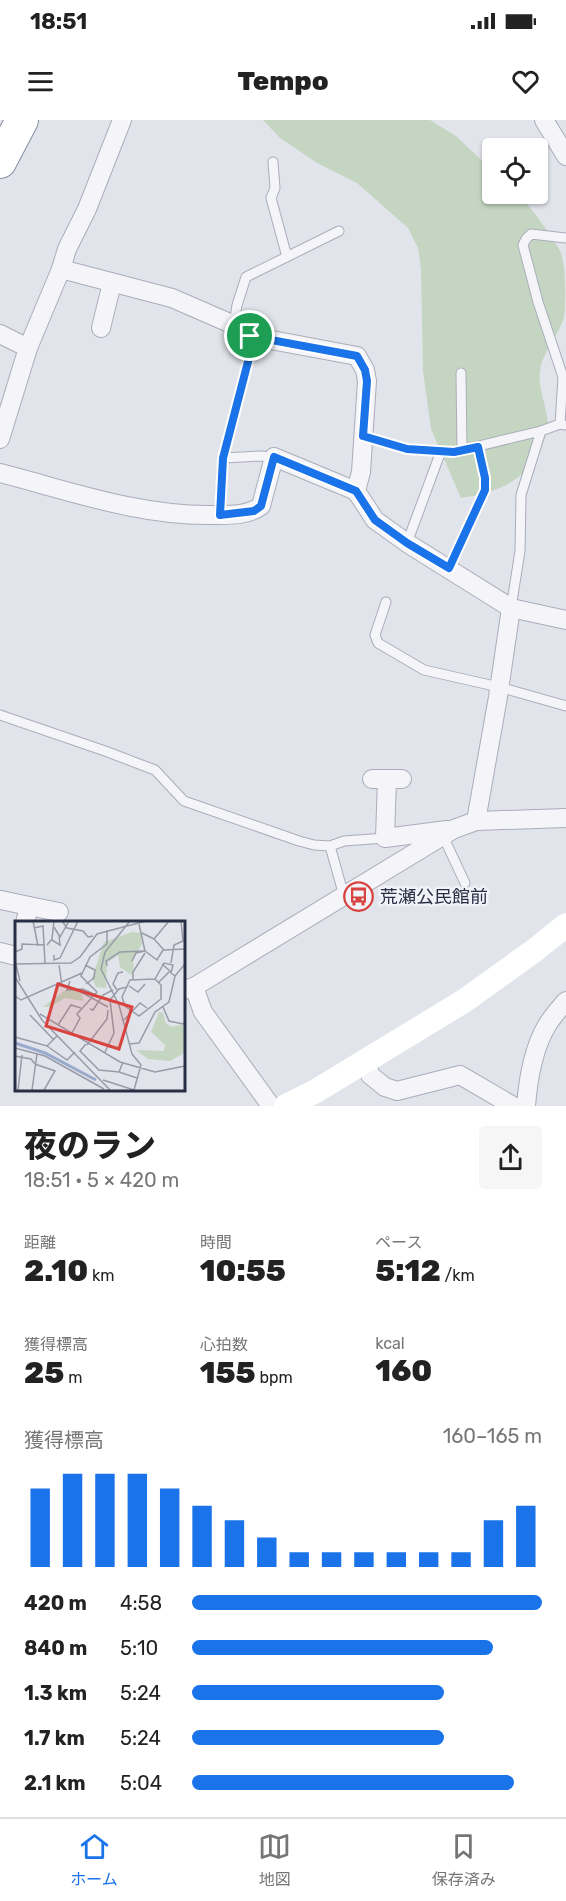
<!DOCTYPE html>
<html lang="ja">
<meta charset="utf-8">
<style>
:root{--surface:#fff;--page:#f6f6f6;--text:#222;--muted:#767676;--line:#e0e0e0;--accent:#1a73e8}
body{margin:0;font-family:Rubik,"Noto Sans JP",sans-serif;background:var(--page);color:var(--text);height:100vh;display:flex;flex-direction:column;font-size:22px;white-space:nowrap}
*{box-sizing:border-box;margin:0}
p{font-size:20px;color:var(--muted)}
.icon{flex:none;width:33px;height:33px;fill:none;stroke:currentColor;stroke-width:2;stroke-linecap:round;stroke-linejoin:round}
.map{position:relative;height:986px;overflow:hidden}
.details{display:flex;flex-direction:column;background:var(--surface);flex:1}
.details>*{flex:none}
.tools{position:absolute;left:482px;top:18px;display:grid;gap:12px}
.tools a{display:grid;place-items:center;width:66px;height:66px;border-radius:6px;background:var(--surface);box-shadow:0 2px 4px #0004;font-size:30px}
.pin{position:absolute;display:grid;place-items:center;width:51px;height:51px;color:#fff;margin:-26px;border:3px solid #fff;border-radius:50%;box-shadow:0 2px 6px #0007}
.round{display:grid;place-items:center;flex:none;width:63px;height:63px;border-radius:6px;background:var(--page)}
.overview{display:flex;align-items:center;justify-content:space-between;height:102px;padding:0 24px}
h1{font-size:33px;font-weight:800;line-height:45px}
.metrics{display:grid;grid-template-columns:repeat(3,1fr);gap:9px;height:102px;padding:6px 24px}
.metrics div{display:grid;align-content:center}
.metrics b{font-size:30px;font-weight:800}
.metrics small{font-size:16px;font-weight:400}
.metrics p{font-size:16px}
.chart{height:168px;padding:12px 24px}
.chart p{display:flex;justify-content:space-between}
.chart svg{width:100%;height:108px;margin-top:6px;stroke:var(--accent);stroke-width:6}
ul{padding:0 24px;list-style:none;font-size:20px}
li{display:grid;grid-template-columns:96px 72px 1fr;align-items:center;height:45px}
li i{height:15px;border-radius:8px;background:var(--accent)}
.status{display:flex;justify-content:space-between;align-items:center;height:42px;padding:0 30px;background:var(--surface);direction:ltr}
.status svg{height:16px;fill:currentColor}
header{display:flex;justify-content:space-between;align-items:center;height:78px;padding:0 24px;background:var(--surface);font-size:27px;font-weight:800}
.menu{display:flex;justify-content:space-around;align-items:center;height:84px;border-top:2px solid var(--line);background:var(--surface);font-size:16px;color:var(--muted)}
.menu a{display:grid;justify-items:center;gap:3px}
.menu .active{color:var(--accent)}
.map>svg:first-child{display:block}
</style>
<div class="status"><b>18:51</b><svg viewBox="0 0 49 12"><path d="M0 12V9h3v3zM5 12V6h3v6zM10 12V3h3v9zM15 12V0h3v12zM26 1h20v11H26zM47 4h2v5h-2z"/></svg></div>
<header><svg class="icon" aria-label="menu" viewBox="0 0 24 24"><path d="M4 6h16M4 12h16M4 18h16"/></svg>Tempo<svg class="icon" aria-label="heart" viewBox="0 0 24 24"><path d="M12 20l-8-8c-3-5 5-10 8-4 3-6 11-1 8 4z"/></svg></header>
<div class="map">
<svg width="566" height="986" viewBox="0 0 566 986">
<rect width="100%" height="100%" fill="#e2e4eb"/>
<path fill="#c4d6c2" d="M263,0h167l26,16 36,34v24h26c9,8 39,48 43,59 5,16 5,47 3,64 -5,19 -21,33 -24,54 -3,16 8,38 8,54 0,6 -3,12 -5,18 -14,37 -45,50 -82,55l-30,-69 -8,-58 -2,-101 -3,-22 -10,-20 -51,-45 -40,-20 -37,-25z"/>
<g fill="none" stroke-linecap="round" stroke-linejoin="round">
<defs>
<g id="lane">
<path d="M273,42l2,26 -4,10 16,59"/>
<path d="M234,205l3,-20 9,-28 93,-46"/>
<path d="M461,253l1,78"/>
<path d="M560,304l3,-47 -25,-75 -15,-57 3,-6 5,-5 35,4"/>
<path d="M363,316l44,13 47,3 87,-21"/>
<path d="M223,338l36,-2 15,1"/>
<path d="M220,395l3,-57 27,-104v-18"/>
<path d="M407,423l34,-92"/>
<path d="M449,448l36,-78v-12l-7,-31"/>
<path d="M386,482l-11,33 3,8 46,27 75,17 67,19"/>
<path d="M511,488l9,-57 1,-56 20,-64 19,-7 4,1"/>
<path d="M0,595l105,36 50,19 29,31 115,40 15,4 16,1 14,-5 41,-3"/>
<path d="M443,716l22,47"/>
<path d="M330,726l14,50"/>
</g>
<g id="street">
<path d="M544,0l22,36"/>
<path d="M61,149l111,29 62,27 16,11 107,20 8,14 2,11 -6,91 -5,19"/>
<path d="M101,208l11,-45"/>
<path d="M0,214l28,14"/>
<path d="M0,319l28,-91 33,-79 6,-20 20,-40 35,-89"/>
<path d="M0,353c70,18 139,43 212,42 17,0 35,1 49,-9l13,-49 82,34 19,29 32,23 104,65 55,12"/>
<path d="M372,659h30"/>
<path d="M387,659l-2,59 62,-8"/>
<path d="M476,701l22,-124 13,-89"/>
<path d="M1,780l28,6"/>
<path d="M25,803l4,-17 30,6"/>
<path d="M0,832l16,4"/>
<path d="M194,867l9,25 68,94"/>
<path d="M183,870l11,-3 260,-158 22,-8 90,-3"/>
<path d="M367,941l3,14 15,12 12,4 63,-16 53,31"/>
<path d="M526,986c2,-26 7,-56 20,-79 5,-9 13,-18 20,-26"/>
</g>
<path id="highway" d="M0,42l22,-42"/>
</defs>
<use href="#lane" stroke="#aaadb9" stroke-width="11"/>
<use href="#street" stroke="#aaadb9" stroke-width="20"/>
<use href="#highway" stroke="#888ea3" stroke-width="34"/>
<use href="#lane" stroke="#f5f5f9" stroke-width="9"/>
<use href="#street" stroke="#f5f5f9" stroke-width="18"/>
<path stroke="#fff" stroke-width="24" d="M286,986l30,-15 148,-90 71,-51 31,-25"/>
<use href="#highway" stroke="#fff" stroke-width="32"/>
</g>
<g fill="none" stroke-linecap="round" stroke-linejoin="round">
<defs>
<path id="route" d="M250,216l107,20 8,14 2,11 -4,55 44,13 47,3 24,-5 7,31v12l-36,78 -42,-25 -32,-23 -19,-29 -82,-34 -13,49 -7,5 -34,4 3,-57 27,-104z"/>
</defs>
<use href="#route" stroke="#fff" stroke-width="12"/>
<use href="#route" stroke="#1a73e8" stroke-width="8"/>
</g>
<defs>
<symbol id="bus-ring" viewBox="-11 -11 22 22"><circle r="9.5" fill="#f1f3f8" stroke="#d8433f" stroke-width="1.5"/><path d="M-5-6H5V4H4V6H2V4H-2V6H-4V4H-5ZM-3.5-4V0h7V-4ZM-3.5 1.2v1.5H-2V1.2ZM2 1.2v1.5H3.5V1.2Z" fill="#d8433f"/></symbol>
</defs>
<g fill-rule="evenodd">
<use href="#bus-ring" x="342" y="760" width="33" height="33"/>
</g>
<g text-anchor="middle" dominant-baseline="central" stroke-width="5" stroke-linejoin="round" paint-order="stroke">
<g font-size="18" fill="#282e44" stroke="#f1f3f8" text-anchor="start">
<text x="380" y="777">荒瀬公民館前</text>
</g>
</g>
<g transform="translate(15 801)">
<rect width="170" height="170" fill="#e2e4eb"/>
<path d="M117,11l9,1 1,11 -9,15 1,13 -3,3 -11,-8 -2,-12 -11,8 -1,25 -10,-1 -4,-9 12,-36zM53,67l13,5 3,8 -19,-3 -15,9h-7zM144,91l4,1 3,10 6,4 12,-3v29l-14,8 -22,-2 -12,-9 28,1 1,-6 -14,-13z" fill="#c4d6c2"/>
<path fill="none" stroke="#9aaacd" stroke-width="3" d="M0,122l30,10 51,27"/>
<path fill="none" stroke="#989ba8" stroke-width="1.5" d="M18,0l5,25M47,0l5,7 16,3 5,6 5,-1M115,0l-25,31 -4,17 18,36 13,49 9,11 -7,25M39,6l6,10 9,-16M19,7l9,-2 2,37M127,12l12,6 15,-18M139,18l10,11 21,-1M37,19l8,5 -1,-10M32,24l5,-6 2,-18M130,30l12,9 6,-10M0,31l7,-3v-5l23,1M39,34v5l6,-2 18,-37M0,40l5,20M117,40l4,-8 9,-2 -6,-27M156,42l3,-18 9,-4 -2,-20M0,43l56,-1 9,-6 17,-23 49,-13M44,44l3,20M70,44l10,5 -1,8 -8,6M92,45l-1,-5 14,-9 24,-1M0,56l27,43 68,70M118,58v-7l12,-19M140,58l6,6v14l-22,17 -14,-10 -3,-9 8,-17zM140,58l9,-16 9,2 -2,8 4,3M55,60l-3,9 16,-1 13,6M144,61l11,-11 -8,-7M114,65l9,6 7,-8M102,69l-4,-6 5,-11 5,-1M66,71l27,15M0,75l6,4 61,-27M148,86l6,14 14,3 2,-3M75,88l3,1 10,-15 10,-5M25,93l80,48 35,10 30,-6M15,94l24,25M109,99l16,-17 7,5M43,104l13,-20 10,3M56,114l9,-17 -3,-4 20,-22 -16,-16 9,-19 17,-13v-14M0,116l32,9 10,-10M71,123l-6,7 19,19 20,2 4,-10M114,123l10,-1 16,-31 14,-10 6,-26 10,-12M72,124l20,-26 1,-9M32,125l20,14 8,-8M0,127l30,8 59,33M90,131l9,-19 -4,-33 9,-11 8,-2M0,135l16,3 4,5 20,7 -11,19M104,151l18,6M88,159l31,10M3,169l4,-35M17,169l5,-36"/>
<path fill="#d8433f" fill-opacity="0.15" stroke="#d8433f" stroke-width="3" d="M43,63l74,23 -13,42 -73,-23z"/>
<rect width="170" height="170" fill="none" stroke="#282e44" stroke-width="3"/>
</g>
</svg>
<div class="tools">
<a><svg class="icon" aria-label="locate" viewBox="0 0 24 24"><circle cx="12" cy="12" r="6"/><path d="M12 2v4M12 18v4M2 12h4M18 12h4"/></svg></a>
</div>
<div class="pin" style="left:250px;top:216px;background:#1e9e55"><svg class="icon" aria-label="arrive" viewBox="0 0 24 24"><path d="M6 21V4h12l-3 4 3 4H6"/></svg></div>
</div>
<section class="details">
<div class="overview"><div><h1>夜のラン</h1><p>18:51 · 5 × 420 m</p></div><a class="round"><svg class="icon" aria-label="share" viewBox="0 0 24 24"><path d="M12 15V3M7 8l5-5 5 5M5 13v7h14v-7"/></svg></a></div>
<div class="metrics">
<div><p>距離</p><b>2.10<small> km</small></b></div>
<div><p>時間</p><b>10:55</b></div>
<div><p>ペース</p><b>5:12<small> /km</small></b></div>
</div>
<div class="metrics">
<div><p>獲得標高</p><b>25<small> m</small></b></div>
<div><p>心拍数</p><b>155<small> bpm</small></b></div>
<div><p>kcal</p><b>160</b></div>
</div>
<div class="chart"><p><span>獲得標高</span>160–165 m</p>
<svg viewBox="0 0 160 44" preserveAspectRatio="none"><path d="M5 44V12M15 44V6M25 44V6M35 44V6M45 44V12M55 44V19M65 44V25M75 44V32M85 44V38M95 44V38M105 44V38M115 44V38M125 44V38M135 44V38M145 44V25M155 44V19"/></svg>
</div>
<ul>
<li><b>420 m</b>4:58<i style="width:100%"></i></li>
<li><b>840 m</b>5:10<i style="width:86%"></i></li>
<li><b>1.3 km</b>5:24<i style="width:72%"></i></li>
<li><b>1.7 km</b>5:24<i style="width:72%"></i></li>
<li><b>2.1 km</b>5:04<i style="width:92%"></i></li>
</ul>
</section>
<nav class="menu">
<a class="active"><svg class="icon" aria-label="home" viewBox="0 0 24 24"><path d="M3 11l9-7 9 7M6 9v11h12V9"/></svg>ホーム</a>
<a><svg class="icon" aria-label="map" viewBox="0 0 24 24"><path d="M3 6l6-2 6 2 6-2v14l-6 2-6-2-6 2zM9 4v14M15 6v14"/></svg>地図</a>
<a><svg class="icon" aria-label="saved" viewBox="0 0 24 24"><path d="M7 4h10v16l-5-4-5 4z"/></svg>保存済み</a>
</nav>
